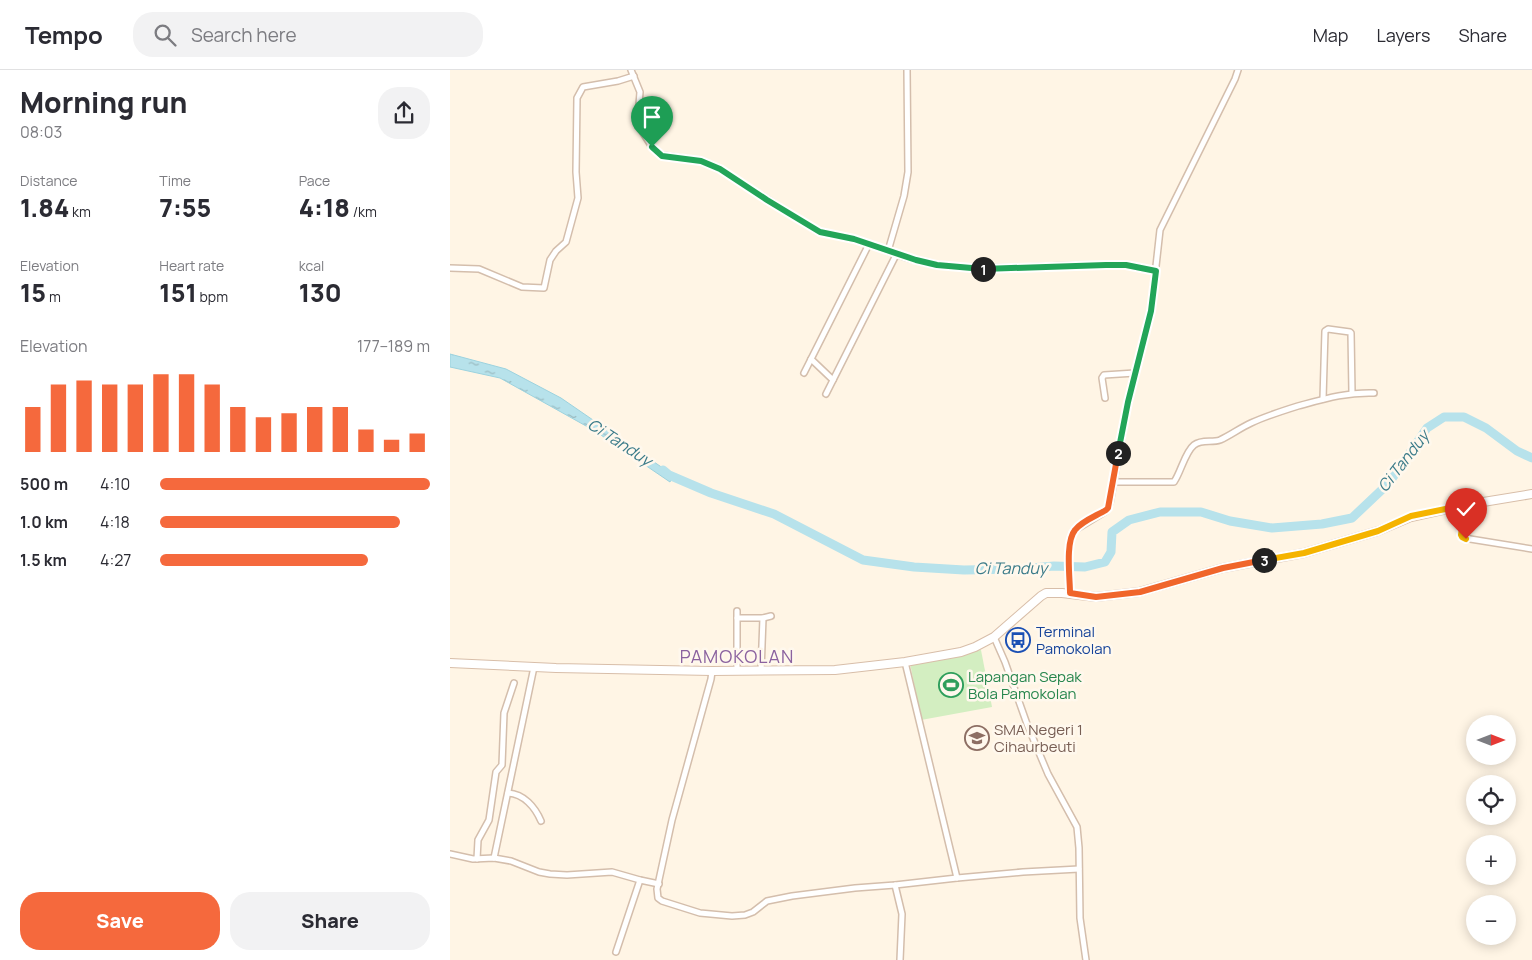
<!DOCTYPE html>
<meta charset="utf-8">
<style>
:root{--surface:#fff;--page:#f2f2f3;--text:#2b2b33;--muted:#7c7c81;--line:#e1e1e2;--accent:#f5693d}
body{margin:0;font-family:Manrope,sans-serif;background:var(--page);color:var(--text);height:100vh;display:flex;flex-direction:column;font-size:19px;white-space:nowrap}
*{box-sizing:border-box;margin:0}
p{font-size:16px;color:var(--muted)}
.icon{flex:none;width:28px;height:28px;fill:none;stroke:currentColor;stroke-width:2;stroke-linecap:round;stroke-linejoin:round}
.map{position:relative;flex:1;overflow:hidden}
.side{display:flex;flex-direction:column;background:var(--surface);width:450px}
.side>*{flex:none}
.needle{width:32px;rotate:90deg}
.tools{position:absolute;left:1016px;top:645px;display:grid;gap:10px}
.tools a{display:grid;place-items:center;width:50px;height:50px;border-radius:50%;background:var(--surface);box-shadow:0 2px 12px #0003;font-size:25px}
.pin{position:absolute;display:grid;place-items:center;width:42px;height:42px;color:#fff;margin:-51px -21px;border-radius:50% 50% 50% 0;rotate:-45deg;box-shadow:0 0 5px #0007}
.pin .icon{rotate:45deg}
.km{position:absolute;width:25px;height:25px;margin:-12px;border-radius:50%;background:#222;color:#fff;font-size:14px;line-height:25px;text-align:center}
.round{display:grid;place-items:center;flex:none;width:52px;height:52px;border-radius:20px;background:var(--page)}
.head{display:flex;align-items:center;justify-content:space-between;height:85px;padding:0 20px}
h1{font-size:28px;font-weight:800;line-height:38px}
.stats{display:grid;grid-template-columns:repeat(3,1fr);gap:8px;height:85px;padding:5px 20px}
.stats div{display:grid;align-content:center}
.stats b{font-size:25px;font-weight:800}
.stats small{font-size:14px;font-weight:400}
.stats p{font-size:14px}
.chart{height:140px;padding:10px 20px}
.chart p{display:flex;justify-content:space-between}
.chart svg{width:100%;height:90px;margin-top:5px;stroke:var(--accent);stroke-width:6}
.button{display:flex;gap:10px;margin-top:auto;padding:10px 20px}
.button a{flex:1;height:58px;border-radius:20px;background:var(--accent);color:#fff;font-size:20px;font-weight:800;line-height:58px;text-align:center}
.button a+a{background:var(--page);color:var(--text)}
ul{padding:0 20px;list-style:none;font-size:16px}
li{display:grid;grid-template-columns:80px 60px 1fr;align-items:center;height:38px}
li i{height:12px;border-radius:6px;background:var(--accent)}
header{display:flex;align-items:center;gap:30px;box-sizing:border-box;height:70px;padding:0 25px;background:var(--surface);border-bottom:1px solid var(--line)}
header strong{font-size:24px}
nav{display:flex;gap:28px;margin-inline-start:auto;font-size:18px}
.search{width:350px;height:45px;background:var(--page);display:flex;align-items:center;gap:12px;box-sizing:border-box;padding:0 18px;border-radius:20px;color:var(--muted);font-size:19px}
main{display:flex;flex:1;min-height:0}
.map>svg:first-child{display:block}
</style>
<header>
<strong>Tempo</strong>
<div class="search"><svg class="icon" aria-label="search" viewBox="0 0 24 24"><circle cx="10" cy="10" r="6"/><path d="M15 15l6 6"/></svg>Search here</div>
<nav><a>Map</a><a>Layers</a><a>Share</a></nav>
</header>
<main>
<section class="side">
<div class="head"><div><h1>Morning run</h1><p>08:03</p></div><a class="round"><svg class="icon" aria-label="share" viewBox="0 0 24 24"><path d="M12 15V3M7 8l5-5 5 5M5 13v7h14v-7"/></svg></a></div>
<div class="stats">
<div><p>Distance</p><b>1.84<small> km</small></b></div>
<div><p>Time</p><b>7:55</b></div>
<div><p>Pace</p><b>4:18<small> /km</small></b></div>
</div>
<div class="stats">
<div><p>Elevation</p><b>15<small> m</small></b></div>
<div><p>Heart rate</p><b>151<small> bpm</small></b></div>
<div><p>kcal</p><b>130</b></div>
</div>
<div class="chart"><p><span>Elevation</span>177–189 m</p>
<svg viewBox="0 0 160 44" preserveAspectRatio="none"><path d="M5 44V22M15 44V11M25 44V9M35 44V11M45 44V11M55 44V6M65 44V6M75 44V11M85 44V22M95 44V27M105 44V25M115 44V22M125 44V22M135 44V33M145 44V38M155 44V35"/></svg>
</div>
<ul>
<li><b>500 m</b>4:10<i style="width:100%"></i></li>
<li><b>1.0 km</b>4:18<i style="width:89%"></i></li>
<li><b>1.5 km</b>4:27<i style="width:77%"></i></li>
</ul>
<div class="button"><a>Save</a><a>Share</a></div>
</section>
<div class="map">
<svg width="1082" height="890" viewBox="0 0 1082 890">
<defs>
<pattern id="water-ripples" width="26" height="14" patternUnits="userSpaceOnUse" patternTransform="scale(1.25)"><rect width="26" height="14" fill="#b7e2eb"/><path d="M2 4q2-2 4 0t4 0M15 11q2-2 4 0t4 0" fill="none" stroke="#9abac0"/></pattern>
</defs>
<rect width="100%" height="100%" fill="#fff5e5"/>
<path fill="#d3eec1" d="M531,580l11,57 -71,13 -11,-57z"/>
<path fill="url(#water-ripples)" stroke="#9cd2de" d="M0,284l56,15 55,29 112,77 -3,7 -75,-51 -95,-53 -50,-11z"/>
<g fill="none" stroke-linecap="round" stroke-linejoin="round">
<path stroke="#b7e2eb" stroke-width="9" d="M213,400l6,5 42,18 63,21 89,46 51,7 50,3 56,-1 34,-3 31,1 20,-5 6,-10 1,-20 17,-12 31,-8h41l29,9 42,7 50,-4 30,-6 37,-35 38,-55 17,-11h20l22,11 31,23 15,7"/>
<defs>
<g id="street">
<path d="M181,0l9,22 -2,25 2,11 12,19 10,8 39,6 19,8 97,62 37,8 34,12"/>
<path d="M457,0l1,102 -4,24 -16,55c51,22 109,17 164,15 18,-1 36,-1 54,-1h20l30,6"/>
<path d="M0,198l29,1 43,18 22,1 6,-28 6,-9 10,-9 12,-44 -2,-26 1,-74 6,-11 35,-6 16,-5"/>
<path d="M361,289l22,21"/>
<path d="M354,303l65,-129"/>
<path d="M376,324l70,-139"/>
<path d="M655,328l-3,-20 2,-3 31,-2"/>
<path d="M873,329l2,-68 3,-2 22,3 1,1 1,60"/>
<path d="M663,412h61c7,-10 11,-30 20,-37 8,-6 18,-2 26,-5 11,-5 20,-12 31,-17 15,-7 31,-12 47,-17 26,-7 49,-14 76,-13"/>
<path d="M1015,435l-4,27v3l3,3 68,11"/>
<path d="M619,523v-38l2,-18 4,-7 31,-19 4,-8 18,-101 23,-91 9,-81 75,-151 3,-9"/>
<path d="M287,541v60"/>
<path d="M287,548h26l8,-2"/>
<path d="M544,567l11,25 22,62 21,50 29,53 2,21 1,70 6,42"/>
<path d="M455,592l52,216"/>
<path d="M262,601l-1,8 -39,141 -15,69 1,9 4,3 38,12 32,3 13,-1 8,-3 14,-11 25,-5 63,-8 40,-3 62,-7 66,-6 56,-3"/>
<path d="M311,601l2,-53"/>
<path d="M58,723c16,1 27,14 33,28"/>
<path d="M0,784l23,5 21,-1 17,3 28,11 11,2 17,1 45,-3 28,8 19,4"/>
<path d="M44,788l40,-191"/>
<path d="M27,789l1,-19 11,-20 7,-48 6,-7 2,-52 10,-30"/>
<path d="M445,815l7,29 -2,46"/>
<path d="M166,882l24,-72"/>
</g>
<path id="secondary" d="M0,593l106,5 156,3 123,-1 70,-8 56,-10 14,-5 19,-10 47,-41 5,-3h16l34,4 43,-5 84,-24 81,-15 74,-22 33,-14 54,-12 67,-11"/>
</defs>
<use href="#street" stroke="#d4beac" stroke-width="8"/>
<use href="#secondary" stroke="#d8bea9" stroke-width="10"/>
<use href="#street" stroke="#fff" stroke-width="5"/>
<use href="#secondary" stroke="#fff" stroke-width="8"/>
</g>
<g fill="none" stroke-linecap="round" stroke-linejoin="round">
<defs>
<path id="split-1" d="M202,77l10,9 39,5 19,8 47,31 53,32 34,7 62,21 21,5 46,4"/>
<path id="split-2" d="M533,199l123,-4h20l30,6 -5,40 -23,91 -10,51"/>
<path id="split-3" d="M668,383l-10,55 -2,2c-10,6 -24,11 -31,20 -10,12 -5,48 -5,63l26,4 44,-5 83,-24 41,-8"/>
<path id="split-4" d="M814,490l40,-7 74,-22 33,-15 54,-11 -4,30 1,2 4,2"/>
</defs>
<use href="#split-1" stroke="#fff" stroke-width="10"/>
<use href="#split-2" stroke="#fff" stroke-width="10"/>
<use href="#split-3" stroke="#fff" stroke-width="10"/>
<use href="#split-4" stroke="#fff" stroke-width="10"/>
<use href="#split-1" stroke="#22a559" stroke-width="6"/>
<use href="#split-2" stroke="#22a559" stroke-width="6"/>
<use href="#split-3" stroke="#f0652b" stroke-width="6"/>
<use href="#split-4" stroke="#f5b400" stroke-width="6"/>
</g>
<defs>
<symbol id="bus-ring" viewBox="-11 -11 22 22"><circle r="9.5" fill="#fff8ed" stroke="#1a4fb4" stroke-width="1.5"/><path d="M-5-6H5V4H4V6H2V4H-2V6H-4V4H-5ZM-3.5-4V0h7V-4ZM-3.5 1.2v1.5H-2V1.2ZM2 1.2v1.5H3.5V1.2Z" fill="#1a4fb4"/></symbol>
<symbol id="stadium-ring" viewBox="-11 -11 22 22"><circle r="9.5" fill="#fff8ed" stroke="#2e9e5b" stroke-width="1.5"/><path d="M0-5a6.5 5 0 1 0 0 10a6.5 5 0 1 0 0-10ZM-3.5-1.8h7v3.6h-7Z" fill="#2e9e5b"/></symbol>
<symbol id="school-ring" viewBox="-11 -11 22 22"><circle r="9.5" fill="#fff8ed" stroke="#8d6e63" stroke-width="1.5"/><path d="M0-5L7-2L0 1L-7-2ZM-4 1L0 2.5L4 1V4Q0 6-4 4Z" fill="#8d6e63"/></symbol>
</defs>
<g fill-rule="evenodd">
<use href="#bus-ring" x="554" y="556" width="28" height="28"/>
<use href="#stadium-ring" x="487" y="601" width="28" height="28"/>
<use href="#school-ring" x="513" y="654" width="28" height="28"/>
</g>
<g text-anchor="middle" dominant-baseline="central" stroke-width="5" stroke-linejoin="round" paint-order="stroke">
<g font-size="15" fill="#164399" stroke="#fff8ed" text-anchor="start">
<text x="586" y="561">Terminal<tspan x="586" dy="17">Pamokolan</tspan></text>
</g>
<g font-size="15" fill="#27864d" stroke="#fff8ed" text-anchor="start">
<text x="518" y="606">Lapangan Sepak<tspan x="518" dy="17">Bola Pamokolan</tspan></text>
</g>
<g font-size="15" fill="#785e54" stroke="#fff8ed" text-anchor="start">
<text x="544" y="659">SMA Negeri 1<tspan x="544" dy="17">Cihaurbeuti</tspan></text>
</g>
<g font-size="16" font-style="italic" fill="#3b7b89" stroke="#fff8ed">
<text transform="translate(170 372) rotate(33)">Ci Tanduy</text>
<text transform="translate(953 391) rotate(-52)">Ci Tanduy</text>
<text x="561" y="498">Ci Tanduy</text>
</g>
<g font-size="18" letter-spacing="1" fill="#8b629f" stroke="#fff8ed">
<text x="287" y="586">PAMOKOLAN</text>
</g>
</g>
</svg>
<div class="tools">
<a><svg class="needle" viewBox="-14 -14 28 28"><path d="M0-13l5 13h-10z" fill="#e53935"/><path d="M0 13l5-13h-10z" fill="#7c7c81"/></svg></a>
<a><svg class="icon" aria-label="locate" viewBox="0 0 24 24"><circle cx="12" cy="12" r="6"/><path d="M12 2v4M12 18v4M2 12h4M18 12h4"/></svg></a>
<a>+</a>
<a>−</a>
</div>
<div class="pin" style="left:202px;top:77px;background:#1e9e55"><svg class="icon" aria-label="arrive" viewBox="0 0 24 24"><path d="M6 21V4h12l-3 4 3 4H6"/></svg></div>
<div class="pin" style="left:1016px;top:469px;background:#d93025"><svg class="icon" aria-label="check" viewBox="0 0 24 24"><path d="M5 12l5 5 9-10"/></svg></div>
<b class="km" style="left:533px;top:199px">1</b>
<b class="km" style="left:668px;top:383px">2</b>
<b class="km" style="left:814px;top:490px">3</b>
</div>
</main>
